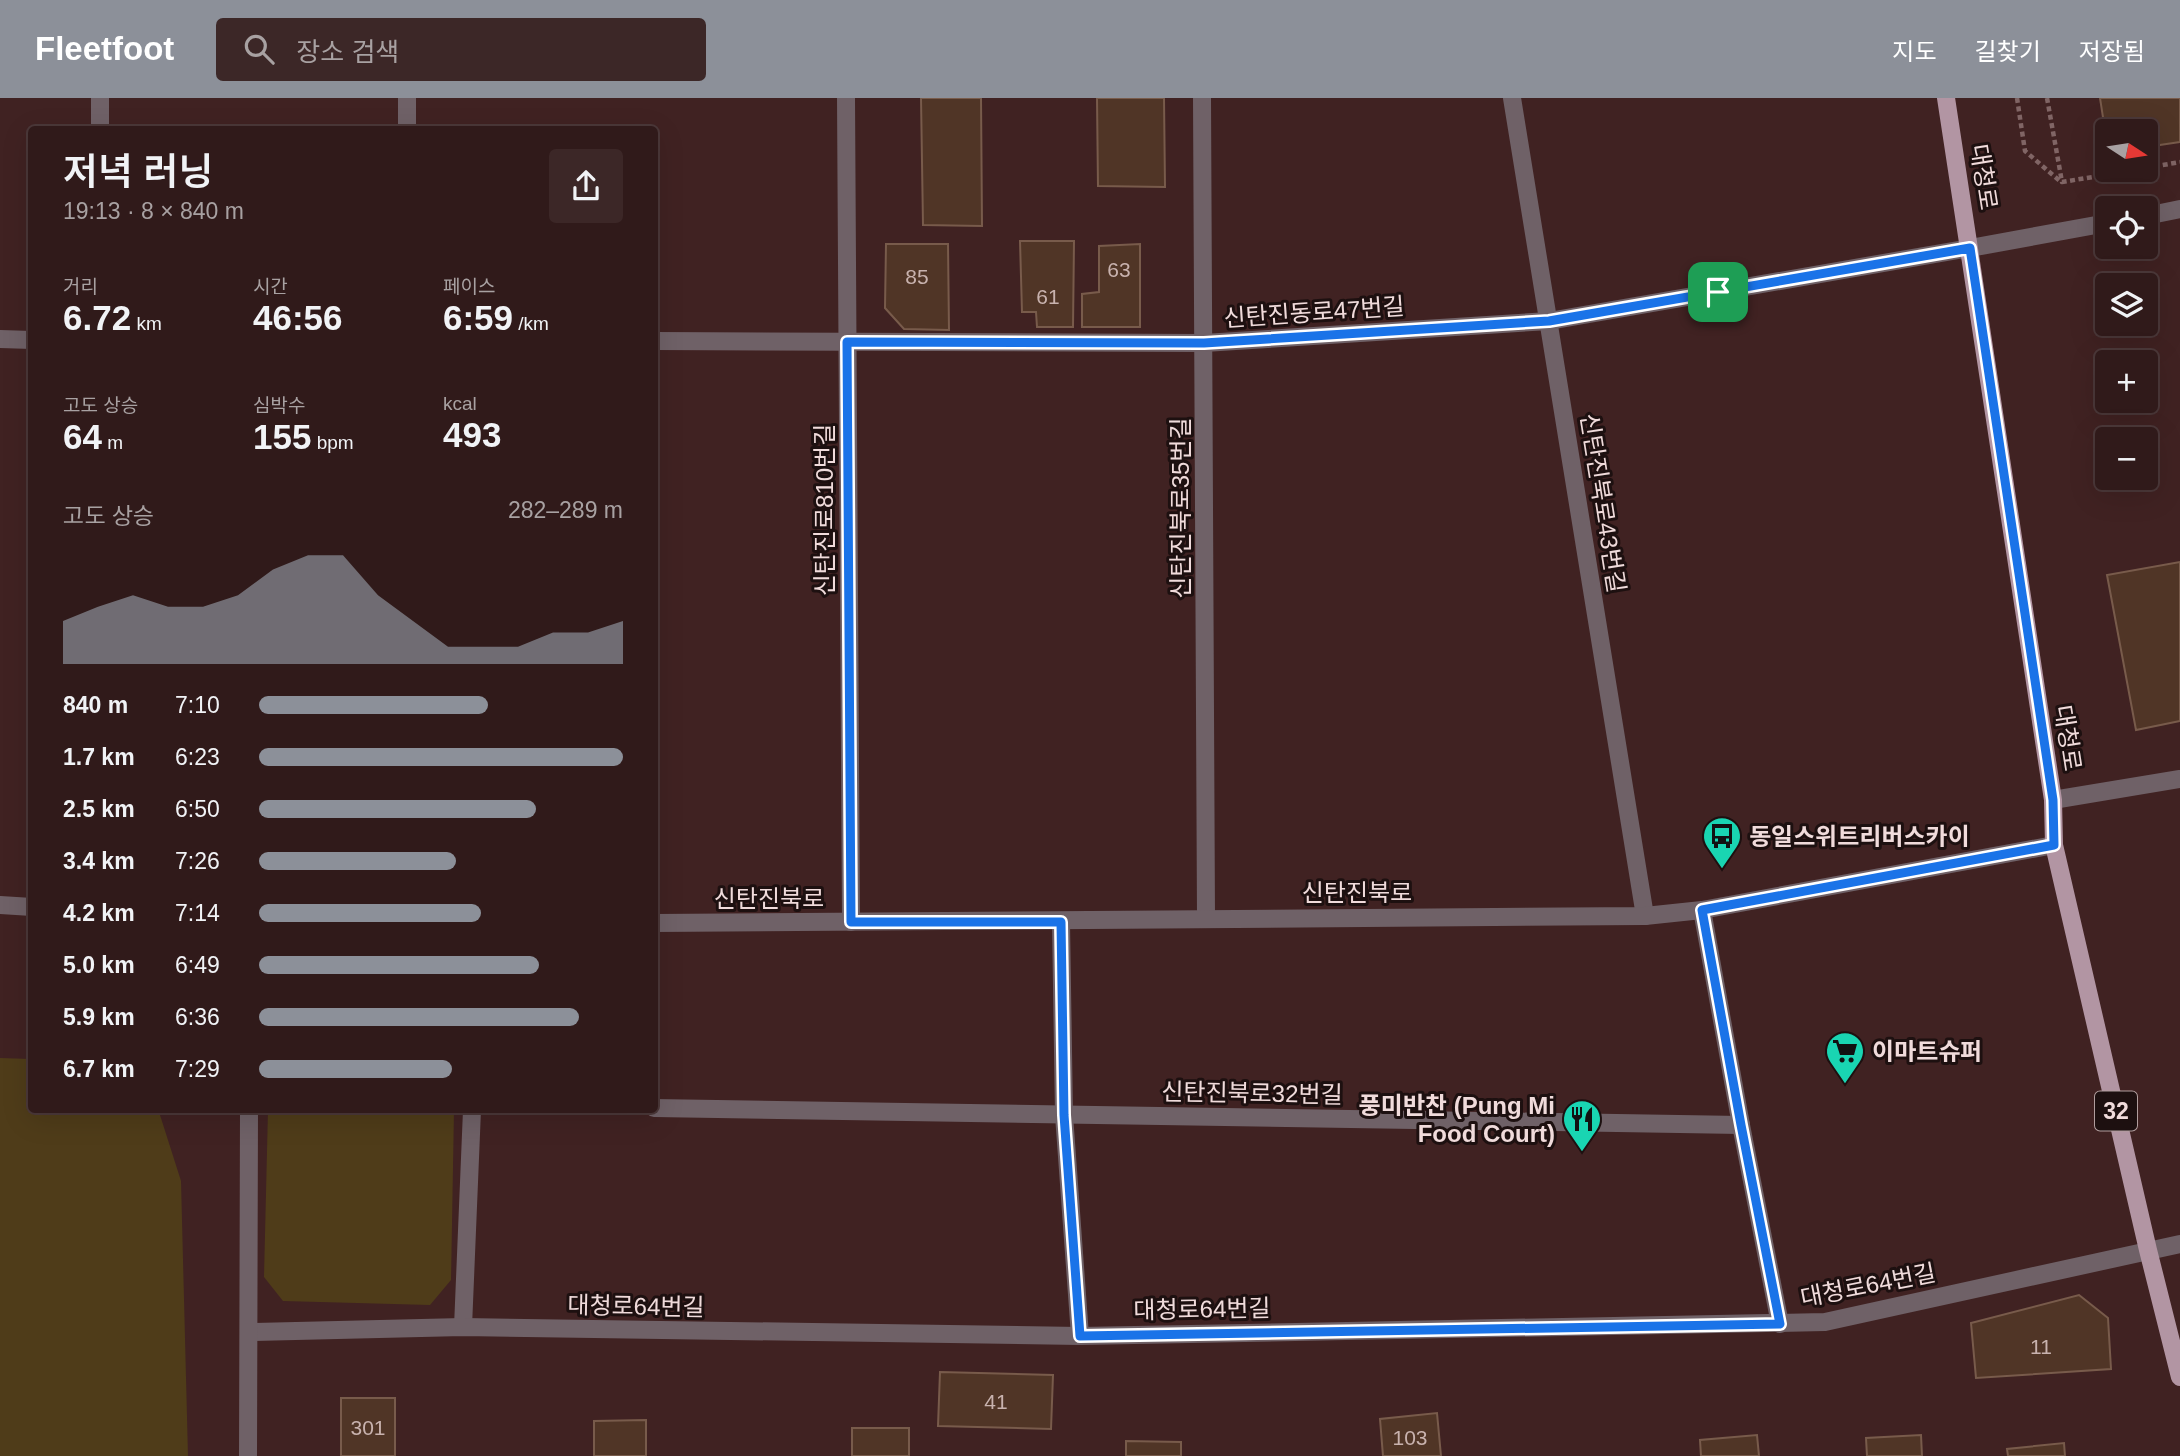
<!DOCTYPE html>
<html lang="ko">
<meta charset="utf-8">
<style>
:root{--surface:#301a1a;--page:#3c2727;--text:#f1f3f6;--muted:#a8a1a2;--line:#4b3839;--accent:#8c9099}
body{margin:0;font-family:Arial,"Noto Sans KR",sans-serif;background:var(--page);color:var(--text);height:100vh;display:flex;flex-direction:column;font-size:26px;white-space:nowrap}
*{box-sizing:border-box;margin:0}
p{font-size:23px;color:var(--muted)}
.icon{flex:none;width:38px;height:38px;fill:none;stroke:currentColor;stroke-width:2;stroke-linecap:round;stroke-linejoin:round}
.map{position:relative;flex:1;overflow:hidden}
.sheet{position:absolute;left:28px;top:28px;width:630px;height:987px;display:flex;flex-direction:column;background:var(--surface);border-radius:7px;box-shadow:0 7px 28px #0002,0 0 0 2px var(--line)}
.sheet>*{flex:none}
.needle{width:46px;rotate:102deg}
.buttons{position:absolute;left:2095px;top:21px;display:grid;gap:14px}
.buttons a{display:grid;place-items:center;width:63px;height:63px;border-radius:7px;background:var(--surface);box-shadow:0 7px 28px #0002,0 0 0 2px var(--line);font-size:35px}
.pin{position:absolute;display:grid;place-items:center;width:60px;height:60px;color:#fff;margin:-30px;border-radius:14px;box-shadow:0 4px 10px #0006}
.round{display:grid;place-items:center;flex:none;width:74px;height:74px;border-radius:7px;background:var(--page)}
.head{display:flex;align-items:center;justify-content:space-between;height:119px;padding:0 35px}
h1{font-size:38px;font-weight:600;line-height:52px}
.stats{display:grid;grid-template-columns:repeat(3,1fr);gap:10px;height:119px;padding:7px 35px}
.stats div{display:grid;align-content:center}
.stats b{font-size:35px;font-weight:600}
.stats small{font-size:19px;font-weight:400}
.stats p{font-size:19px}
.chart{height:196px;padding:14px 35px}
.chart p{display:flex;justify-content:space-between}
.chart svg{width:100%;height:126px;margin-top:7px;fill:var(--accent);opacity:.7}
ul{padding:0 35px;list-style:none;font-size:23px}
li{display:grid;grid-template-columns:112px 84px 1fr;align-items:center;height:52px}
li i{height:18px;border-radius:9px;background:var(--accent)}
header{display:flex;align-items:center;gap:42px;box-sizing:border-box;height:98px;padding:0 35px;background:var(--accent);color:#fff}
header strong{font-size:33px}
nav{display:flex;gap:38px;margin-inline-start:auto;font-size:24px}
.search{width:490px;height:63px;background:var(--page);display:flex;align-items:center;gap:18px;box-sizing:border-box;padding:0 24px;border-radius:7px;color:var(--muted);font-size:26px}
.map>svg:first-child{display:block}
</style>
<header>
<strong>Fleetfoot</strong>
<div class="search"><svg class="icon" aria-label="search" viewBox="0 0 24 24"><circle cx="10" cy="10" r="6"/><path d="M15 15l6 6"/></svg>장소 검색</div>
<nav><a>지도</a><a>길찾기</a><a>저장됨</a></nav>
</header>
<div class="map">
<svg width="2180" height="1358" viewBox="0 0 2180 1358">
<rect width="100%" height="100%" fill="#402222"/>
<g fill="#4f3c19">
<path d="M0,960l31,1 1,51h120l8,5 21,66 7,275h-188z"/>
<path d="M268,1012h186l-3,170 -21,25 -147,-4 -19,-24z"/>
</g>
<g fill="#503526" stroke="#785b4b" stroke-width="2">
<path d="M921,0h60l1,128 -59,-1z"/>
<path d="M1097,0h67l1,89 -67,-1z"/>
<path d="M2100,0h80v44l-34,5v-16h-39v12z"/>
<path d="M1020,143h54l-1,86h-36l-1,-15h-14z"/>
<path d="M886,146h62l1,86 -45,-1 -19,-21z"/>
<path d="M1140,146v83h-58v-33l17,-2v-46z"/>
<path d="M2180,464v159l-44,9 -29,-155z"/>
<path d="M2079,1197l29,23 3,51 -135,9 -5,-55z"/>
<path d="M940,1274l113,3 -2,54 -113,-3z"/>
<rect x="341" y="1300" width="54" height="58"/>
<path d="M1437,1315l4,43h-58l-3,-37z"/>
<path d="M646,1322v36h-52v-35z"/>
<rect x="852" y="1330" width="57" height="28"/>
<path d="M1757,1337l2,21h-58l-1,-16z"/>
<path d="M1921,1337l1,21h-55l-1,-18z"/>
<path d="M1126,1343l55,1v14h-55z"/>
<path d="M2064,1345l1,13h-57l-1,-7z"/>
</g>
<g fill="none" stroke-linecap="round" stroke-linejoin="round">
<g stroke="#806565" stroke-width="4.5" stroke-dasharray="5 3.5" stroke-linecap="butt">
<path d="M2017,0l8,53 36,31"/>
<path d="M2047,0l15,84 74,-12"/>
<path d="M2146,70l34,-6"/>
</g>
<g stroke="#6f6167" stroke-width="18">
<path d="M2146,118l34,-7"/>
<path d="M1970,150l137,-25"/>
<path d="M2053,702l127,-21"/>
</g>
<g stroke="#6f6167" stroke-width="18">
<path d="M846,0l5,824"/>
<path d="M1202,0l4,819"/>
<path d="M1512,0l133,818"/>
<path d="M100,32v-32"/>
<path d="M407,32v-32"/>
<path d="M0,241l32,1"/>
<path d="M654,243l550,2 345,-22 421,-73"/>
<path d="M0,807l32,2"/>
<path d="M1702,812l39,215 39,199"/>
<path d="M1061,824l3,193 16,221"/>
<path d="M654,825c331,-1 661,-6 991,-7l57,-6 352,-65"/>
<path d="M654,1010l1087,17"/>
<path d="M463,1229l9,-217"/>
<path d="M249,1234l214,-5 617,9 745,-14 355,-78"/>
<path d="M248,1358l1,-346"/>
</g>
<path stroke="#b295a3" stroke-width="18" d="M1946,0l107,702 1,45 94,405 32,127"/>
</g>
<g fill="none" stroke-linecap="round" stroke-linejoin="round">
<defs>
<path id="route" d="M1970,150l83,552 1,45 -352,65 39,215 39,199 -700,12 -16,-221 -3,-193h-210l-4,-580 357,1 345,-22z"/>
</defs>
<use href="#route" stroke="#fff" stroke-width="14"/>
<use href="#route" stroke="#1a73e8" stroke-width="9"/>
</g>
<defs>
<symbol id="bus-pin" viewBox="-11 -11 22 30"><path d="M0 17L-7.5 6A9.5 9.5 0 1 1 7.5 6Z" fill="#19d5b2" stroke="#1d1010"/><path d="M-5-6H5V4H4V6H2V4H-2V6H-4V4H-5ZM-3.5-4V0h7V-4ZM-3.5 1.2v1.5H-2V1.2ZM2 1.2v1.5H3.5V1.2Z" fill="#111"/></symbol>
<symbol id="supermarket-pin" viewBox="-11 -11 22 30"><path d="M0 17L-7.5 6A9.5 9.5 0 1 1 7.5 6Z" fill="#19d5b2" stroke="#1d1010"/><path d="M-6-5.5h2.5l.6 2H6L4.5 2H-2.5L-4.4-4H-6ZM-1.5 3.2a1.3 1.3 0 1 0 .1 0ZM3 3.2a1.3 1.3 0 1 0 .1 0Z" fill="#111"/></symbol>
<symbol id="restaurant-pin" viewBox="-11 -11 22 30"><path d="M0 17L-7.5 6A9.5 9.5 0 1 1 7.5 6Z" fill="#19d5b2" stroke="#1d1010"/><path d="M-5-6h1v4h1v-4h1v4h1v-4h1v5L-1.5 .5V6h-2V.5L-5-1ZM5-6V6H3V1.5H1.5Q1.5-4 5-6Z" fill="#111"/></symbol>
</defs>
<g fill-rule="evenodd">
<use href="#bus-pin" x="1700" y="716" width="44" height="60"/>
<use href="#supermarket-pin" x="1823" y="931" width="44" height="60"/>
<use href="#restaurant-pin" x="1560" y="999" width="44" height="60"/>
</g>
<g text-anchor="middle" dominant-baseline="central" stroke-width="6" stroke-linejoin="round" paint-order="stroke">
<g font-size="21" fill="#c8b2ae">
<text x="1119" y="171">63</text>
<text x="917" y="178">85</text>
<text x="1048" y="198">61</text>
<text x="2041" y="1248">11</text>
<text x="996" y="1303">41</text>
<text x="368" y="1329">301</text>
<text x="1410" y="1339">103</text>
</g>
<rect fill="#1d1010" stroke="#b19e9e" stroke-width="2" x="2095" y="993.5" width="42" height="39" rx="5"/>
<g font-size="23" font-weight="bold" fill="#f0dbdb">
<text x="2116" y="1013">32</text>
</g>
<g font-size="24" fill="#f0dbdb" stroke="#1d1010">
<text transform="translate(1984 79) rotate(81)">대청로</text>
<text transform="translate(1314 214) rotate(-4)">신탄진동로47번길</text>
<text transform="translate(1603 405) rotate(81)">신탄진북로43번길</text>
<text transform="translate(1180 410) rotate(-90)">신탄진북로35번길</text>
<text transform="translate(824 412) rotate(-90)">신탄진로810번길</text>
<text transform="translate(2068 640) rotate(81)">대청로</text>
<text x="1357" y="794">신탄진북로</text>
<text x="769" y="800">신탄진북로</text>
<text transform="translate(1252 995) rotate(1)">신탄진북로32번길</text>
<text transform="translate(1868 1187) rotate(-11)">대청로64번길</text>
<text transform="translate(636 1208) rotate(1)">대청로64번길</text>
<text transform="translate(1202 1211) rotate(-1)">대청로64번길</text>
</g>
<g font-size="24" font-weight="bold" fill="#f0dbdb" stroke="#1d1010" text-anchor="start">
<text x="1749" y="738">동일스위트리버스카이</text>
<text x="1872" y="953">이마트슈퍼</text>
<text x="1555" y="1007" text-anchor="end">풍미반찬 (Pung Mi<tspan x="1555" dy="28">Food Court)</tspan></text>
</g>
</g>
</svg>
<div class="buttons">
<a><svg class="needle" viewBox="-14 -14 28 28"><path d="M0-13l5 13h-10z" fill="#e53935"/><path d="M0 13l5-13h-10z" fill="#a8a1a2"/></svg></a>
<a><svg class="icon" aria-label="locate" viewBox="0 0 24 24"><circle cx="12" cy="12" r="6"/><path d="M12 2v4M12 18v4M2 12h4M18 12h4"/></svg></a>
<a><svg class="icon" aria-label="layers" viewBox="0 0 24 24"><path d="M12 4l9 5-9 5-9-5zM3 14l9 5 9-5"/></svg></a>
<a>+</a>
<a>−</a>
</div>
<div class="pin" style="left:1718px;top:194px;background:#1e9e55"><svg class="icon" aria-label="arrive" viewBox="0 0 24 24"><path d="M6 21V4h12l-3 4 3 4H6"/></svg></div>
<section class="sheet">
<div class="head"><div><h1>저녁 러닝</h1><p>19:13 · 8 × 840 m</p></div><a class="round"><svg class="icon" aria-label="share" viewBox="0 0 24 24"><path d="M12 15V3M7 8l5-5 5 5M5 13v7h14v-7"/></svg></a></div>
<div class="stats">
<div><p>거리</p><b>6.72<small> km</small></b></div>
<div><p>시간</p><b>46:56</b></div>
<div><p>페이스</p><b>6:59<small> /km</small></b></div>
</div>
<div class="stats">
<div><p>고도 상승</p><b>64<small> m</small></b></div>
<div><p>심박수</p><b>155<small> bpm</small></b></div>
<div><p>kcal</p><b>493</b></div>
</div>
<div class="chart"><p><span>고도 상승</span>282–289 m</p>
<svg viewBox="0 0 160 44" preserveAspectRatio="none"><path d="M0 44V29L10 24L20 20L30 24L40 24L50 20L60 11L70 6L80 6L90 20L100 29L110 38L120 38L130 38L140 33L150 33L160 29V44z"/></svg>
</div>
<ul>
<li><b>840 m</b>7:10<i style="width:63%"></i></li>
<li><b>1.7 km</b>6:23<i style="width:100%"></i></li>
<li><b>2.5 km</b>6:50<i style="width:76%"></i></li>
<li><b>3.4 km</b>7:26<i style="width:54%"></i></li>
<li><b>4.2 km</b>7:14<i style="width:61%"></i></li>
<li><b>5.0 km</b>6:49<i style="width:77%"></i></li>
<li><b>5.9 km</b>6:36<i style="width:88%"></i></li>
<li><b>6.7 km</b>7:29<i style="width:53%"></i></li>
</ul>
</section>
</div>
